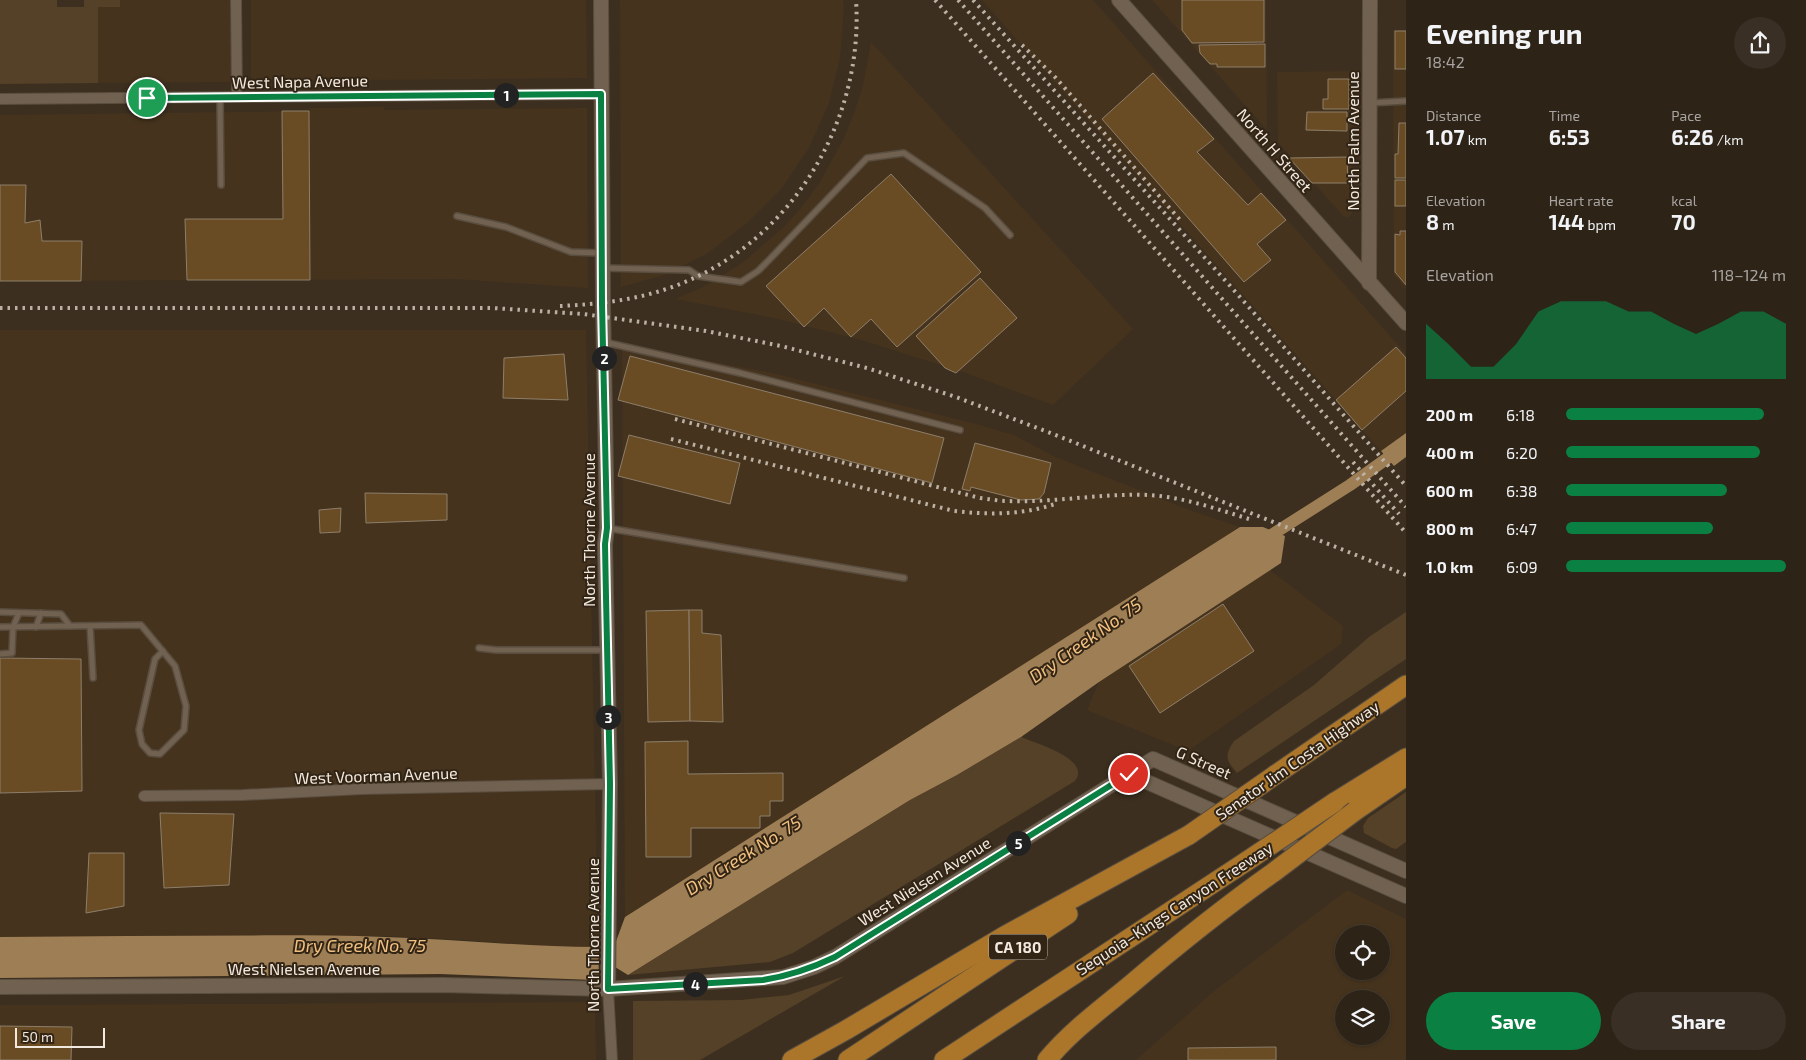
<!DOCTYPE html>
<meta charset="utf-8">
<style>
:root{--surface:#2d2317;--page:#392f24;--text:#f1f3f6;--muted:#a7a4a1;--line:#484036;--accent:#0b8043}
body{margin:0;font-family:"Exo 2",sans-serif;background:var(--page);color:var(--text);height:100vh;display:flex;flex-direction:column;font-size:19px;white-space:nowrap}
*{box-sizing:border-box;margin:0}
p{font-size:16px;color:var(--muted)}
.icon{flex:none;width:28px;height:28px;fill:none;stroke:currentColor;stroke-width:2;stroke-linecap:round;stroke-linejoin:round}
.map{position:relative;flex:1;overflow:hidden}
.side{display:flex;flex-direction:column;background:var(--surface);width:400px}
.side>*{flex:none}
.tools{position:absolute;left:1335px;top:925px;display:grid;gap:10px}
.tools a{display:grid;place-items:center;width:55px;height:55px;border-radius:50%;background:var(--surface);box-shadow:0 1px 4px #0004,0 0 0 1px var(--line);font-size:25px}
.scale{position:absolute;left:15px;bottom:12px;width:90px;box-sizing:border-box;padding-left:5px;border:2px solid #f1e8de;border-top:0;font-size:14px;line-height:18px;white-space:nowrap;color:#f1e8de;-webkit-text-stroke:4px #322515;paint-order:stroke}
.pin{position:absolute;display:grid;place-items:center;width:42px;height:42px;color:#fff;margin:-21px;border:2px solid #fff;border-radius:50%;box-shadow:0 1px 5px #0007}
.km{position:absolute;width:25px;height:25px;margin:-12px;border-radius:50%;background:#222;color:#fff;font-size:14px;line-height:25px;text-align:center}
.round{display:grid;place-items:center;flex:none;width:52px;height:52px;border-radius:26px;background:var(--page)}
.headline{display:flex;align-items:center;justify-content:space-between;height:85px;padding:0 20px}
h1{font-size:28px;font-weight:700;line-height:38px}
.stats{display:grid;grid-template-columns:repeat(3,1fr);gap:8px;height:85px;padding:5px 20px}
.stats div{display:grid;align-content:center}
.stats b{font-size:21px;font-weight:700}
.stats small{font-size:14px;font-weight:400}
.stats p{font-size:14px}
.chart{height:140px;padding:10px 20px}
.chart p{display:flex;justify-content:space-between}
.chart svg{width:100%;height:90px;margin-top:5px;fill:var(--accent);opacity:.7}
.primary-button{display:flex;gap:10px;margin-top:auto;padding:10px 20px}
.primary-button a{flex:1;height:58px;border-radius:30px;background:var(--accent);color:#fff;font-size:20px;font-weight:700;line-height:58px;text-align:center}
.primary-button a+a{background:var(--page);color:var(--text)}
ul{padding:0 20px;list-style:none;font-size:16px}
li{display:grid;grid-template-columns:80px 60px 1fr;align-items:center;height:38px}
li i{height:12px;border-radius:6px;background:var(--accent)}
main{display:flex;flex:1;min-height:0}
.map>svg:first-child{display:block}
</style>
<main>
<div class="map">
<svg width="1406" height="1060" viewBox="0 0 1406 1060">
<rect width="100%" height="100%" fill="#3c2f1f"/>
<g fill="#45331d" fill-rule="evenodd">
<path d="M120,0h111l1,82 -134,1v-76h22z"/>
<path d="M251,0h335l1,78 -336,3z"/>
<path d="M620,0h223l1,8 -4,50 -11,45 -20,45 -27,40 -36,36 -38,29 -44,22 -43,12z"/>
<path d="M982,0h111l313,354v79l-25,18z"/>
<path d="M1152,0h114l1,130 -75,-85z"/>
<path d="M1393,30h13v259l-12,-14z"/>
<path d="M871,42l262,287 -80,76 -87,-32 -105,-33 -87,-22 -99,-19 28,-12 39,-24 42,-36 20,-23 16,-22 23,-42 11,-27 9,-28z"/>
<path d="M1351,71l1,142 -4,5 -5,-2 -65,-74 -1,-70z"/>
<path d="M384,107v3l203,-2 1,180 -131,-9 -457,2v-166l309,-4v-3z"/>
<path d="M0,330h586l12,617h-50l-83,-7 -81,-4 -384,1z"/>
<path d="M622,347l82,13 68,13 204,51 38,11 39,21 139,55 48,16 -615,390z"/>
<path d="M1270,570l73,56 -2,18 -153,107 -101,-41 12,-28z"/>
<path d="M1347,890l59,29v141h-270l77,-68zM1344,934h37v37h-37zM1344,999h37v37h-37z"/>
<path d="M595,1002l1,58h-596v-55z"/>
</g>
<g fill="#544128">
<path d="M0,0h57v7h27v-7h36v7h-22v76l-98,1z"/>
<path d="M1406,612v47l-169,114c-11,-13 -13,-17 -3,-32l80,-56 55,-48z"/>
<path d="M1021,737c14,6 71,22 54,44l-282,172 -23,9 -142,13 282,-175 47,-25z"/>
<path d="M1406,792v50l-10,7 -4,-1 -28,-15 -1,-7 5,-8z"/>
<path d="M845,976l-145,84h-67v-59l108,-1 48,-5z"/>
</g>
<g fill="#9e7e55">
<path d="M1406,433v24l-12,9 -13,-15z"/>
<path d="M1240,527h23l22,9 -4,27 -182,119 -78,55 -64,38 -47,25 -282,175 -13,-8v-23l10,-27z"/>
<path d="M127,936c86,0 173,-2 258,1 71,2 142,10 213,10l1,30 -5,3 -154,-6 -440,4v-41z"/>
</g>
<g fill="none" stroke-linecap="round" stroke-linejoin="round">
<path stroke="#9e7e55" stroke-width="12" d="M1262,541l88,-56 56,-40"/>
</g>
<g fill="#6a4c24" stroke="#8d7e6b">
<path d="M1182,0h82v42l-72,1 -10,-13z"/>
<rect x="1395" y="31" width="11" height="38"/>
<path d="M1265,44v23h-48v-3h-7l-10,-11 -1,-8z"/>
<path d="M1153,73l61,66 -17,13 51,53 13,-12 25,27 -29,24 14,16 -27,22 -142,-163z"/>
<path d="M1328,79h21v30h-26v-10h5z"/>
<path d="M282,111h27l1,169h-123l-2,-61h98z"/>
<path d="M1307,112h40v19l-41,-1z"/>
<path d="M1399,123h7v55h-11v-24h3z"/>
<path d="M1347,157l1,26h-36l-23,-25z"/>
<path d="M891,174l90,98 -84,75 -26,-28 -20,18 -27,-29 -20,19 -38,-41z"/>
<rect x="1395" y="180" width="11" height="26"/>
<path d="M0,185h26l-1,38 15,-3 2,21h40l-1,40h-81z"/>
<path d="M1400,231h6v54l-11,-13v-38l5,1z"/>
<path d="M980,278l37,40 -61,55 -11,-5 -29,-32z"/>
<path d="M1396,347l10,11v33l-44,39 -26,-30z"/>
<path d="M564,354l4,46 -65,-2 1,-40z"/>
<path d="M630,356l314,82 -12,45 -314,-83z"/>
<path d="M629,435l111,28 -10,41 -112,-28z"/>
<path d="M975,443l76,20 -7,30 -5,6 -18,1 -50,-13 -1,4 -8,-2z"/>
<path d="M365,493l82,1v26l-81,3z"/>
<path d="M341,508l-1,24 -20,1 -1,-23z"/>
<path d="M1223,604l31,47 -94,62 -31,-47z"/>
<path d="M689,610l1,111 -42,1 -2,-111z"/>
<path d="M689,610h13v23l19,2 2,87 -33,-1z"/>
<path d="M0,658l81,1 1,132 -82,2z"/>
<path d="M688,741v33l95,-1v28h-13v15h-10v12h-69v29h-45l-1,-115z"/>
<path d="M160,813l74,1 -5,71 -65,3z"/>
<path d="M89,853h35v53l-38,7z"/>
<path d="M0,1026l72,1 -1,33h-71z"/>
<path d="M1276,1047v13h-88v-12z"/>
</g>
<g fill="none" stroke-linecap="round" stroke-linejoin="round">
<defs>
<g id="lane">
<path d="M220,97l1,88"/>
<path d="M1370,103l36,-2"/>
<path d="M457,216l49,11 65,25 29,1"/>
<path d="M603,268l86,2 9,6 43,6 17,-11 11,-11 98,-102 37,-5 81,55 25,27"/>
<path d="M604,342l136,31 220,57"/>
<path d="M607,528l297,50"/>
<path d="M0,612l61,2 9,12"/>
<path d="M90,626l3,52"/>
<path d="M0,627l141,-2 34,41 11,40 -2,24 -24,24 -10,-1 -8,-9 -3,-14 16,-71 8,-8"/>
<path d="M36,627l5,-14"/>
<path d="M479,648l17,2h110"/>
<path d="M0,654l12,-1 1,-26 6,-14"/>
</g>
<g id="street">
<path d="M236,0l1,97"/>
<path d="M0,99l601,-5"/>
<path d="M144,796l99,-1 119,-6 248,-5"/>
<path d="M608,989l4,71"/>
</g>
<g id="secondary">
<path d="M601,0l2,304 4,224 -2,16 5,240 -2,205"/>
<path d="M1119,0l287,323"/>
<path d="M1369,283l1,-283"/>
<path d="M1129,774l277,122"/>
<path d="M0,987l443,-2 165,4 175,-12 31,-10 21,-10 318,-198 253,112"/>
</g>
<g id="highway">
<path d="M1275,775l131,-90"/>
<path d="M1335,802l71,-44"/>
<path d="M1355,811l51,-35"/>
<path d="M792,1060l54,-30 160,-95 183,-100"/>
<path d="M848,1060l220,-146"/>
<path d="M944,1060l303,-199"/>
<path d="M1047,1060c23,-28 54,-51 82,-74 47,-40 94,-78 145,-114"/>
</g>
</defs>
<use href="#lane" stroke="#594d3f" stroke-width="8"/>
<use href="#street" stroke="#594d3f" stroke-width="12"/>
<use href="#secondary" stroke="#594d3f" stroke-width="16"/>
<use href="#highway" stroke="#594d3f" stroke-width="21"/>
<use href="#lane" stroke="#706150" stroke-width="5"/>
<use href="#street" stroke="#706150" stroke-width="10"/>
<use href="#secondary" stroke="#706150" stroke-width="14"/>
<use href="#highway" stroke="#ab7629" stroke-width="19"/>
<g stroke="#bbb1a5" stroke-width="4" stroke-dasharray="2.5 5" stroke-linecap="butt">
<path d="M935,0l471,533"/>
<path d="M958,0l448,507"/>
<path d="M973,0l259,288 174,198"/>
<path d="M1022,45l34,33 125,143"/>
<path d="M560,306c43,-2 85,-7 125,-24 110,-46 179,-164 171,-282"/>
<path d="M0,308h492l91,6 123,17 75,15 86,22 89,29 92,35 358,143"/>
<path d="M675,419l305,79c9,1 18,3 27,3 47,2 94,-8 142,-6 34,2 68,14 100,24"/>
<path d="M671,439l283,72c36,4 70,4 104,-8"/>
<path d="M1353,462l46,52"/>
</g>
<defs>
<g id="highway-bridge">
<path d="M1189,835l86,-60"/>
<path d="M1247,861l88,-59"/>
<path d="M1274,872l81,-61"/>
</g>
</defs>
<use href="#highway-bridge" stroke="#594d3f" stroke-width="21" stroke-linecap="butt"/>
<use href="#highway-bridge" stroke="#ab7629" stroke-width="19"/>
</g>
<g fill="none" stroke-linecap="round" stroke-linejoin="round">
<defs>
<path id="route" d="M147,98l454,-4 1,210 5,224 -2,16 1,53 4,187 -2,205 155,-9c26,-4 49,-12 72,-23l294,-183"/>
</defs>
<use href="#route" stroke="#fff" stroke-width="10"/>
<use href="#route" stroke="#0b8043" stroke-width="6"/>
</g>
<g text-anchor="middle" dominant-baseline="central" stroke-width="4" stroke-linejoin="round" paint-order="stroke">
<rect fill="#322515" stroke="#b8aea2" stroke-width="1" x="989" y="934.5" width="58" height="25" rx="4"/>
<g font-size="15" font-weight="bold" fill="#f1e8de">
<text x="1018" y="947">CA 180</text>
</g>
<g font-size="16" fill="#f1e8de" stroke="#322515">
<text transform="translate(300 81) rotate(-1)">West Napa Avenue</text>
<text transform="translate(1352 141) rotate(-90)">North Palm Avenue</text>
<text transform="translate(1275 150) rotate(49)">North H Street</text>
<text transform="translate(588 530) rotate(-90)">North Thorne Avenue</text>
<text transform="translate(1297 760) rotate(-35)">Senator Jim Costa Highway</text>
<text transform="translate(1204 762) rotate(24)">G Street</text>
<text transform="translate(376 775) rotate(-2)">West Voorman Avenue</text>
<text transform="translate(924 881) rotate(-32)">West Nielsen Avenue</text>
<text transform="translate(1174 908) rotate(-33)">Sequoia–Kings Canyon Freeway</text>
<text transform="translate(592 935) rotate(-90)">North Thorne Avenue</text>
<text x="304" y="968">West Nielsen Avenue</text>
</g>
<g font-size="18" font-style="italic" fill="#f2c080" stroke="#322515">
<text transform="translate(1085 640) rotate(-35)">Dry Creek No. 75</text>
<text transform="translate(743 855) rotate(-32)">Dry Creek No. 75</text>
<text x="360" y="945">Dry Creek No. 75</text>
</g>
</g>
</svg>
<div class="tools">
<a><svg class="icon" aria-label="locate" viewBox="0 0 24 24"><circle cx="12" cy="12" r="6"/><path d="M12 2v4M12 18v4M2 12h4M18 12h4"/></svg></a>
<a><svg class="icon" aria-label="layers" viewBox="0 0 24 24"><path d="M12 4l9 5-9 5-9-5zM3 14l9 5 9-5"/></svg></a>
</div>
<div class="scale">50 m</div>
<div class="pin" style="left:147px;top:98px;background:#1e9e55"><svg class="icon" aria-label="arrive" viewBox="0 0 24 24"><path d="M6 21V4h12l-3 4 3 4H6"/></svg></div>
<div class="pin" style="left:1129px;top:774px;background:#d93025"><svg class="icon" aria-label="check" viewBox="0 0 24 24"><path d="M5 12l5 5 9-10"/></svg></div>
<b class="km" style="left:506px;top:95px">1</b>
<b class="km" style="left:604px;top:358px">2</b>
<b class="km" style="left:608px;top:717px">3</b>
<b class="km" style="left:695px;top:984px">4</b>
<b class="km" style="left:1018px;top:843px">5</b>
</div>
<section class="side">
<div class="headline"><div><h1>Evening run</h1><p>18:42</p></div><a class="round"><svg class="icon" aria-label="share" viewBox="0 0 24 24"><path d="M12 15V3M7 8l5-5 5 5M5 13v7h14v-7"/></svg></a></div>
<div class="stats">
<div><p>Distance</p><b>1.07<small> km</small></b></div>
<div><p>Time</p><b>6:53</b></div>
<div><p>Pace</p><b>6:26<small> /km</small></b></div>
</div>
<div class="stats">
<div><p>Elevation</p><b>8<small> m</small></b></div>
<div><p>Heart rate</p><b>144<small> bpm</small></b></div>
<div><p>kcal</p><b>70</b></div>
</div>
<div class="chart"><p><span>Elevation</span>118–124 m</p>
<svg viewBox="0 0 160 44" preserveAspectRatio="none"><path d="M0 44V17L10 27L20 38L30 38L40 27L50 11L60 6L70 6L80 6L90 11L100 11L110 17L120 22L130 17L140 11L150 11L160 17V44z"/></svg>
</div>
<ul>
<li><b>200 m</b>6:18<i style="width:90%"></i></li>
<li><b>400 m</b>6:20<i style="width:88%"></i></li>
<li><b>600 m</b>6:38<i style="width:73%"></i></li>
<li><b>800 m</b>6:47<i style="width:67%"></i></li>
<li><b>1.0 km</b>6:09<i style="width:100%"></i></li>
</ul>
<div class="primary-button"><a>Save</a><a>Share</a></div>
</section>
</main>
